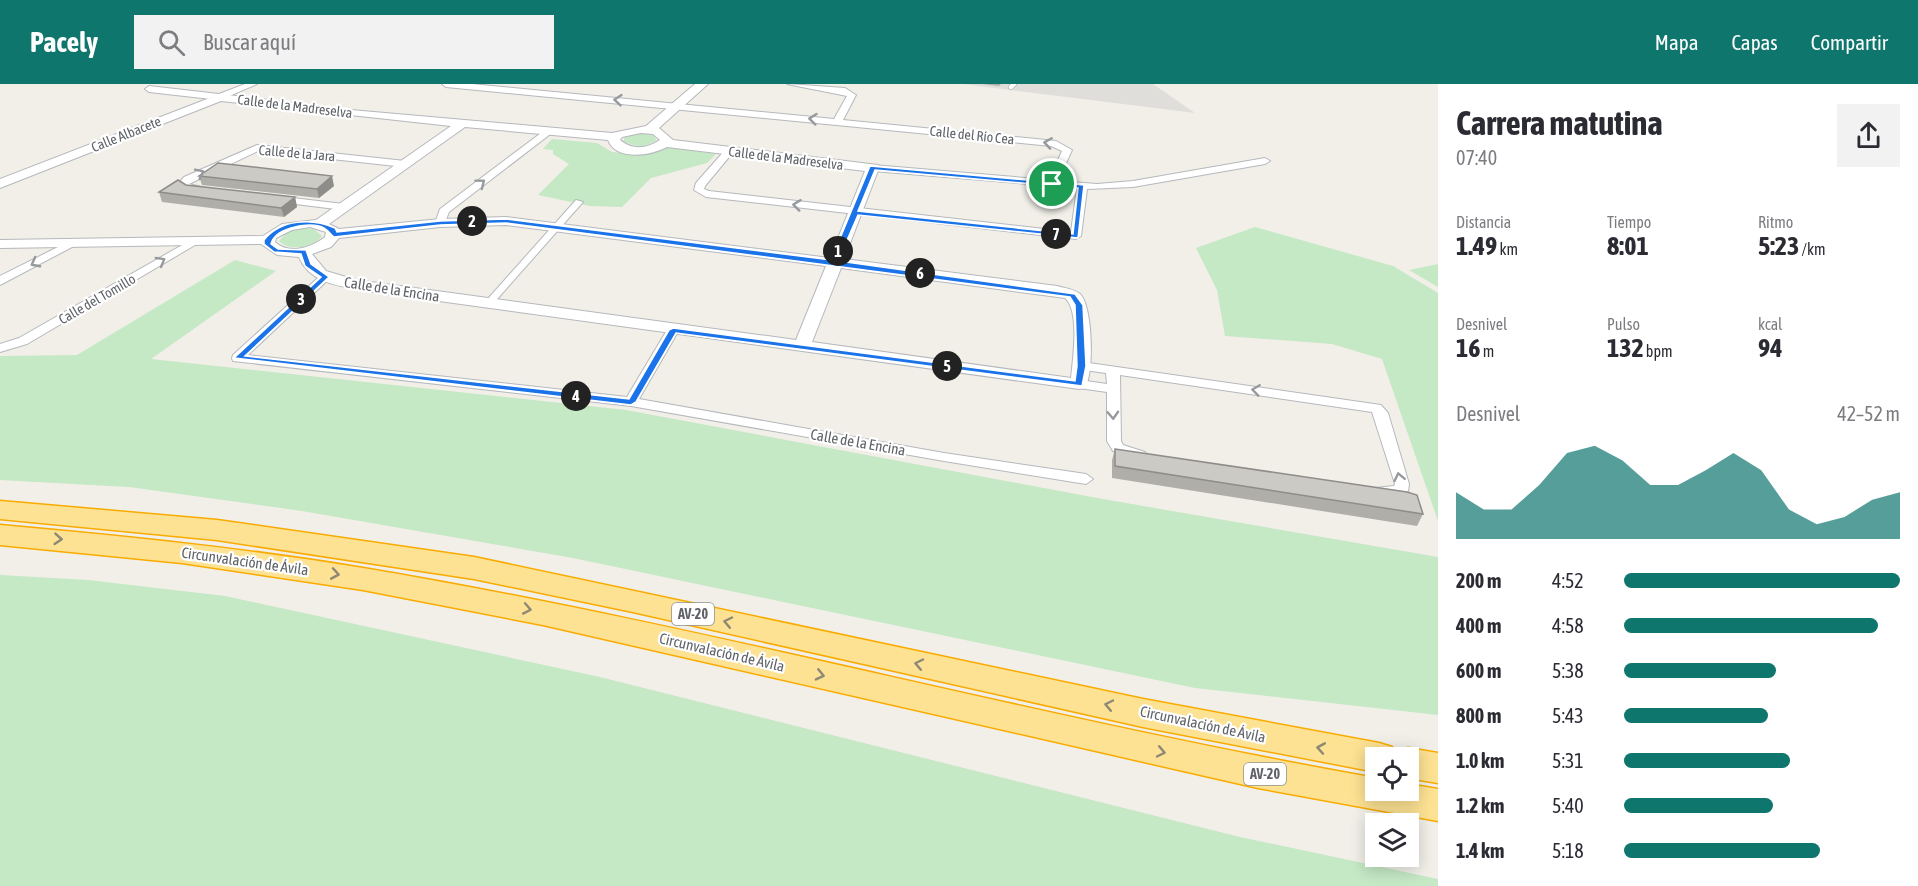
<!DOCTYPE html>
<html lang="es">
<meta charset="utf-8">
<style>
:root{--surface:#fff;--page:#f2f2f3;--text:#2b2b33;--muted:#7c7c81;--accent:#0f766e}
body{margin:0;font-family:"Asap Condensed",sans-serif;background:var(--page);color:var(--text);height:100vh;display:flex;flex-direction:column;font-size:22px;white-space:nowrap}
*{box-sizing:border-box;margin:0}
p{font-size:20px;color:var(--muted)}
.icon{flex:none;width:33px;height:33px;fill:none;stroke:currentColor;stroke-width:2;stroke-linecap:round;stroke-linejoin:round}
.map{position:relative;flex:1;overflow:hidden}
.sheet{display:flex;flex-direction:column;background:var(--surface);width:480px}
.sheet>*{flex:none}
.fabs{position:absolute;left:1365px;top:663px;display:grid;gap:12px}
.fabs a{display:grid;place-items:center;width:54px;height:54px;border-radius:0px;background:var(--surface);box-shadow:0 3px 15px #0003;font-size:30px}
.pin{position:absolute;display:grid;place-items:center;width:51px;height:51px;color:#fff;margin:-26px;border:3px solid #fff;border-radius:50%;box-shadow:0 2px 6px #0007}
.km{position:absolute;width:30px;height:30px;margin:-15px;border-radius:50%;background:#222;color:#fff;font-size:16px;line-height:30px;text-align:center}
.round{display:grid;place-items:center;flex:none;width:63px;height:63px;border-radius:0px;background:var(--page)}
.head{display:flex;align-items:center;justify-content:space-between;height:102px;padding:0 18px}
h1{font-size:33px;font-weight:700;line-height:45px}
.stats{display:grid;grid-template-columns:repeat(3,1fr);gap:9px;height:102px;padding:6px 18px}
.stats div{display:grid;align-content:center}
.stats b{font-size:26px;font-weight:700}
.stats small{font-size:16px;font-weight:400}
.stats p{font-size:16px}
.chart{height:168px;padding:12px 18px}
.chart p{display:flex;justify-content:space-between}
.chart svg{width:100%;height:108px;margin-top:6px;fill:var(--accent);opacity:.7}
ul{padding:0 18px;list-style:none;font-size:20px}
li{display:grid;grid-template-columns:96px 72px 1fr;align-items:center;height:45px}
li i{height:15px;border-radius:8px;background:var(--accent)}
header{display:flex;align-items:center;gap:36px;box-sizing:border-box;height:84px;padding:0 30px;background:var(--accent);color:#fff}
header strong{font-size:28px}
nav{display:flex;gap:33px;margin-inline-start:auto;font-size:21px}
.search{width:420px;height:54px;background:var(--page);display:flex;align-items:center;gap:15px;box-sizing:border-box;padding:0 21px;border-radius:0px;color:var(--muted);font-size:22px}
main{display:flex;flex:1;min-height:0}
.map>svg:first-child{display:block}
</style>
<header>
<strong>Pacely</strong>
<div class="search"><svg class="icon" aria-label="search" viewBox="0 0 24 24"><circle cx="10" cy="10" r="6"/><path d="M15 15l6 6"/></svg>Buscar aquí</div>
<nav><a>Mapa</a><a>Capas</a><a>Compartir</a></nav>
</header>
<main>
<div class="map">
<svg width="1438" height="802" viewBox="0 0 1438 802">
<rect width="100%" height="100%" fill="#f1efe8"/>
<path fill="#e0deda" d="M963,0h190l42,29z"/>
<g fill="#c5e8c5">
<path d="M642,49l11,2 4,6 -16,6 -18,-5 2,-6z"/>
<path d="M552,55l45,4 15,9 20,2 35,-7 49,7 -9,9 -56,15 -29,29 -32,-1 -52,-11 31,-31 -16,-10v-4l-10,-1z"/>
<path d="M1255,143l138,39 45,27v228l-56,-162 -50,-15 -107,-8 -8,-46 -21,-42z"/>
<path d="M300,144l14,1 8,7c-9,12 -32,16 -43,5l8,-9z"/>
<path d="M235,176l41,11 -125,88 475,51 471,88 341,59v158l-243,-27 -622,-130 -271,-47 -173,-24 -129,-7v-124l77,-1z"/>
<path d="M1438,180v23l-29,-17z"/>
<path d="M0,491l88,5 137,16 375,81 640,160 198,42v7h-1438z"/>
</g>
<g fill="none" stroke-linecap="round" stroke-linejoin="round">
<defs>
<path id="service" d="M1011,3l3,-3"/>
<path id="pedestrian" d="M576,116l7,2 -92,104h-6v-4z"/>
<g id="minor">
<path d="M245,0h12l-37,16 -71,-8 -4,-3 4,-3 70,8z"/>
<path d="M442,0h30l362,35 13,-23 -60,-12 58,4 11,7 -13,25 213,21 16,9 -14,31 39,3 36,-3 132,-23 5,3 -5,3 -132,23 -46,2 -6,47 -5,3 -370,-42 -12,-7 2,-7 30,-34 3,-1 5,3 -29,35 -1,3 5,2 362,41 6,-44 -204,-17 -5,-3 5,-3 176,15 13,-29 -11,-5 -605,-59z"/>
<path d="M545,46l8,2 -104,80 -5,13h-8l-1,-2 5,-14z"/>
<path d="M257,61l148,16 5,3 -5,3 -147,-16 -69,33 16,4v4l-20,-1 -7,-7 6,-7z"/>
<path d="M275,112l69,8 5,3 -5,3 -73,-9 -1,-2z"/>
<path d="M191,156l6,3 -2,2 -168,99 -27,8v-8l19,-6z"/>
<path d="M70,157l4,1v4l-74,39v-9z"/>
<path d="M325,190l4,1v4l-81,76 379,42 40,-67 6,-4 6,4 -40,69 305,54 142,21 7,5 -7,5 -142,-23 -313,-55 -398,-45 -1,-3 1,-3 88,-80z"/>
<path d="M1082,278l299,43 7,8 21,71 -1,7c-8,7 -27,7 -35,0l3,-3 18,-2 1,-2 -23,-72 -252,-37 1,66 2,4 22,7 2,3 -7,4 -27,-8 -6,-10v-49l-28,-4 -7,-4 7,-4 28,4 -1,-11 -29,-4 -2,-3z"/>
</g>
<path id="tertiary" d="M695,0h13l-49,44 14,12 205,25 1,3 -35,91 213,27c7,2 17,3 23,8 13,12 14,80 5,94l-6,1 -713,-98c-25,-5 -56,-7 -67,-34l-22,-2 -16,-11 -261,4v-8l263,-4 19,-12 34,-4 135,-94 -230,-25 -221,87v-9l220,-85 131,16 261,23 34,-7zM465,43l143,13c8,21 42,16 59,7l198,24 -35,87 -324,-41 -66,2 -101,10 -10,-5zM641,49l12,1 7,6c-13,9 -28,10 -40,0l2,-3zM506,141l320,41 -30,74 -440,-60 -30,-9 -14,-17 19,-7 8,-9 101,-11zM310,143l16,5 -1,5c-14,11 -36,18 -50,5l1,-4 16,-8zM841,184l224,30c15,13 8,61 6,80l-259,-36z"/>
<g id="motorway">
<path d="M0,417l217,19 257,37 669,142 236,44 13,4 3,6 13,-5 30,5v30l-30,-5v-20h-32v14l-233,-45 -510,-115 -159,-33 -257,-39 -217,-21z"/>
<path d="M0,441c122,11 243,23 363,43 340,57 673,150 1013,210v12h32v-6l30,5v32l-180,-33 -715,-163 -180,-35 -181,-27 -182,-18z"/>
</g>
</defs>
<use href="#service" stroke="#b5b8bc" stroke-width="6"/>
<use href="#pedestrian" stroke="#b5b8bc" stroke-width="2"/>
<use href="#minor" stroke="#b5b8bc" stroke-width="2"/>
<use href="#tertiary" stroke="#b5b8bc" stroke-width="2"/>
<use href="#motorway" stroke="#f9ab00" stroke-width="3"/>
<use href="#service" stroke="#fff" stroke-width="4.5"/>
<use href="#pedestrian" fill="#fff" fill-rule="evenodd"/>
<use href="#minor" fill="#fff" fill-rule="evenodd"/>
<use href="#tertiary" fill="#fff" fill-rule="evenodd"/>
<use href="#motorway" fill="#fde293" fill-rule="evenodd"/>
</g>
<g fill="#afaea9">
<path d="M982,0h19l-2,2z"/>
<path d="M199,92l135,10 -15,12 -117,-13z"/>
<path d="M186,101l109,12 2,10 -13,10 -122,-15 -3,-10z"/>
<path d="M1115,365l308,65 -6,12 -305,-48v-18z"/>
</g>
<g fill="#8f8d8a">
<path d="M332,92l2,10 -15,12 -2,-9z"/>
<path d="M295,113l2,10 -13,10 -3,-9z"/>
</g>
<g fill="#cccac5" stroke="#8f8d8a" stroke-width="1.5">
<path d="M218,79l114,13 -15,13 -118,-13z"/>
<path d="M178,96l8,5 109,12 -14,11 -122,-16z"/>
<path d="M1115,365l292,43 10,3 6,19 -308,-48z"/>
</g>
<defs><path id="oneway-chevron" d="M-2-3.5L2.5 0L-2 3.5" fill="none" stroke-width="1.6" stroke-linecap="round" stroke-linejoin="round" transform="scale(1.5)"/></defs>
<g stroke="#979a9d">
<use href="#oneway-chevron" transform="translate(618 16) rotate(-175)"/>
<use href="#oneway-chevron" transform="translate(813 35) rotate(-174)"/>
<use href="#oneway-chevron" transform="translate(1048 59) rotate(-171)"/>
<use href="#oneway-chevron" transform="translate(200 89) rotate(-26)"/>
<use href="#oneway-chevron" transform="translate(481 99) rotate(-37)"/>
<use href="#oneway-chevron" transform="translate(797 121) rotate(-173)"/>
<use href="#oneway-chevron" transform="translate(161 177) rotate(-30)"/>
<use href="#oneway-chevron" transform="translate(35 179) rotate(152)"/>
<use href="#oneway-chevron" transform="translate(1256 306) rotate(-172)"/>
<use href="#oneway-chevron" transform="translate(1113 331) rotate(87)"/>
<use href="#oneway-chevron" transform="translate(1399 393) rotate(-102)"/>
</g>
<g stroke="#8e8975">
<use href="#oneway-chevron" transform="translate(58 455) rotate(4)"/>
<use href="#oneway-chevron" transform="translate(335 490) rotate(10)"/>
<use href="#oneway-chevron" transform="translate(527 525) rotate(11)"/>
<use href="#oneway-chevron" transform="translate(728 538) rotate(-168)"/>
<use href="#oneway-chevron" transform="translate(919 580) rotate(-168)"/>
<use href="#oneway-chevron" transform="translate(820 591) rotate(13)"/>
<use href="#oneway-chevron" transform="translate(1109 621) rotate(-168)"/>
<use href="#oneway-chevron" transform="translate(1321 664) rotate(-170)"/>
<use href="#oneway-chevron" transform="translate(1161 668) rotate(12)"/>
</g>
<path fill="#1a73e8" stroke="#fff" stroke-width="1.5" fill-rule="evenodd" d="M870,82l214,19 -6,53 -220,-23 -20,46 237,33 8,11 3,61 -4,20 -406,-53 -40,69 -5,3 -397,-47 87,-81 -16,-11 -4,-12 -27,-2 -10,-8v-4c17,-21 48,-22 71,-12l2,4 103,-11 66,-2 325,41zM875,86l203,18 -5,46 -215,-23zM506,139l564,74 5,8 2,61 -2,15 -402,-53 -4,2 -40,69 -384,-43 84,-79 -18,-13 -5,-14 -28,-1 -7,-5c4,-16 33,-21 48,-18 7,1 10,7 15,11l106,-12z"/>
<g text-anchor="middle" dominant-baseline="central" stroke-width="4.5" stroke-linejoin="round" paint-order="stroke">
<g font-size="14" fill="#5f6368" stroke="#fff">
<text transform="translate(295 22) rotate(7)">Calle de la Madreselva</text>
<text transform="translate(126 50) rotate(-22)">Calle Albacete</text>
<text transform="translate(972 51) rotate(6)">Calle del Río Cea</text>
<text transform="translate(297 69) rotate(5)">Calle de la Jara</text>
<text transform="translate(786 74) rotate(7)">Calle de la Madreselva</text>
<text transform="translate(97 215) rotate(-30)">Calle del Tomillo</text>
</g>
<g fill="#fff" stroke="#8f9295" stroke-width="1.5">
<rect x="672" y="519" width="42" height="22" rx="4.5"/>
<rect x="1244" y="679" width="42" height="22" rx="4.5"/>
</g>
<g font-size="14" font-weight="bold" fill="#5f6368">
<text x="693" y="530">AV-20</text>
<text x="1265" y="690">AV-20</text>
</g>
<g font-size="15" fill="#5f6368" stroke="#fff">
<text transform="translate(392 205) rotate(9)">Calle de la Encina</text>
<text transform="translate(858 358) rotate(10)">Calle de la Encina</text>
<text transform="translate(245 477) rotate(8)">Circunvalación de Ávila</text>
<text transform="translate(722 568) rotate(13)">Circunvalación de Ávila</text>
<text transform="translate(1203 640) rotate(12)">Circunvalación de Ávila</text>
</g>
</g>
</svg>
<div class="fabs">
<a><svg class="icon" aria-label="locate" viewBox="0 0 24 24"><circle cx="12" cy="12" r="6"/><path d="M12 2v4M12 18v4M2 12h4M18 12h4"/></svg></a>
<a><svg class="icon" aria-label="layers" viewBox="0 0 24 24"><path d="M12 4l9 5-9 5-9-5zM3 14l9 5 9-5"/></svg></a>
</div>
<div class="pin" style="left:1052px;top:100px;background:#1e9e55"><svg class="icon" aria-label="arrive" viewBox="0 0 24 24"><path d="M6 21V4h12l-3 4 3 4H6"/></svg></div>
<b class="km" style="left:838px;top:167px">1</b>
<b class="km" style="left:472px;top:137px">2</b>
<b class="km" style="left:301px;top:215px">3</b>
<b class="km" style="left:576px;top:312px">4</b>
<b class="km" style="left:947px;top:282px">5</b>
<b class="km" style="left:920px;top:189px">6</b>
<b class="km" style="left:1056px;top:150px">7</b>
</div>
<section class="sheet">
<div class="head"><div><h1>Carrera matutina</h1><p>07:40</p></div><a class="round"><svg class="icon" aria-label="share" viewBox="0 0 24 24"><path d="M12 15V3M7 8l5-5 5 5M5 13v7h14v-7"/></svg></a></div>
<div class="stats">
<div><p>Distancia</p><b>1.49<small> km</small></b></div>
<div><p>Tiempo</p><b>8:01</b></div>
<div><p>Ritmo</p><b>5:23<small> /km</small></b></div>
</div>
<div class="stats">
<div><p>Desnivel</p><b>16<small> m</small></b></div>
<div><p>Pulso</p><b>132<small> bpm</small></b></div>
<div><p>kcal</p><b>94</b></div>
</div>
<div class="chart"><p><span>Desnivel</span>42–52 m</p>
<svg viewBox="0 0 160 44" preserveAspectRatio="none"><path d="M0 44V25L10 32L20 32L30 22L40 9L50 6L60 12L70 22L80 22L90 16L100 9L110 16L120 32L130 38L140 35L150 28L160 25V44z"/></svg>
</div>
<ul>
<li><b>200 m</b>4:52<i style="width:100%"></i></li>
<li><b>400 m</b>4:58<i style="width:92%"></i></li>
<li><b>600 m</b>5:38<i style="width:55%"></i></li>
<li><b>800 m</b>5:43<i style="width:52%"></i></li>
<li><b>1.0 km</b>5:31<i style="width:60%"></i></li>
<li><b>1.2 km</b>5:40<i style="width:54%"></i></li>
<li><b>1.4 km</b>5:18<i style="width:71%"></i></li>
</ul>
</section>
</main>
